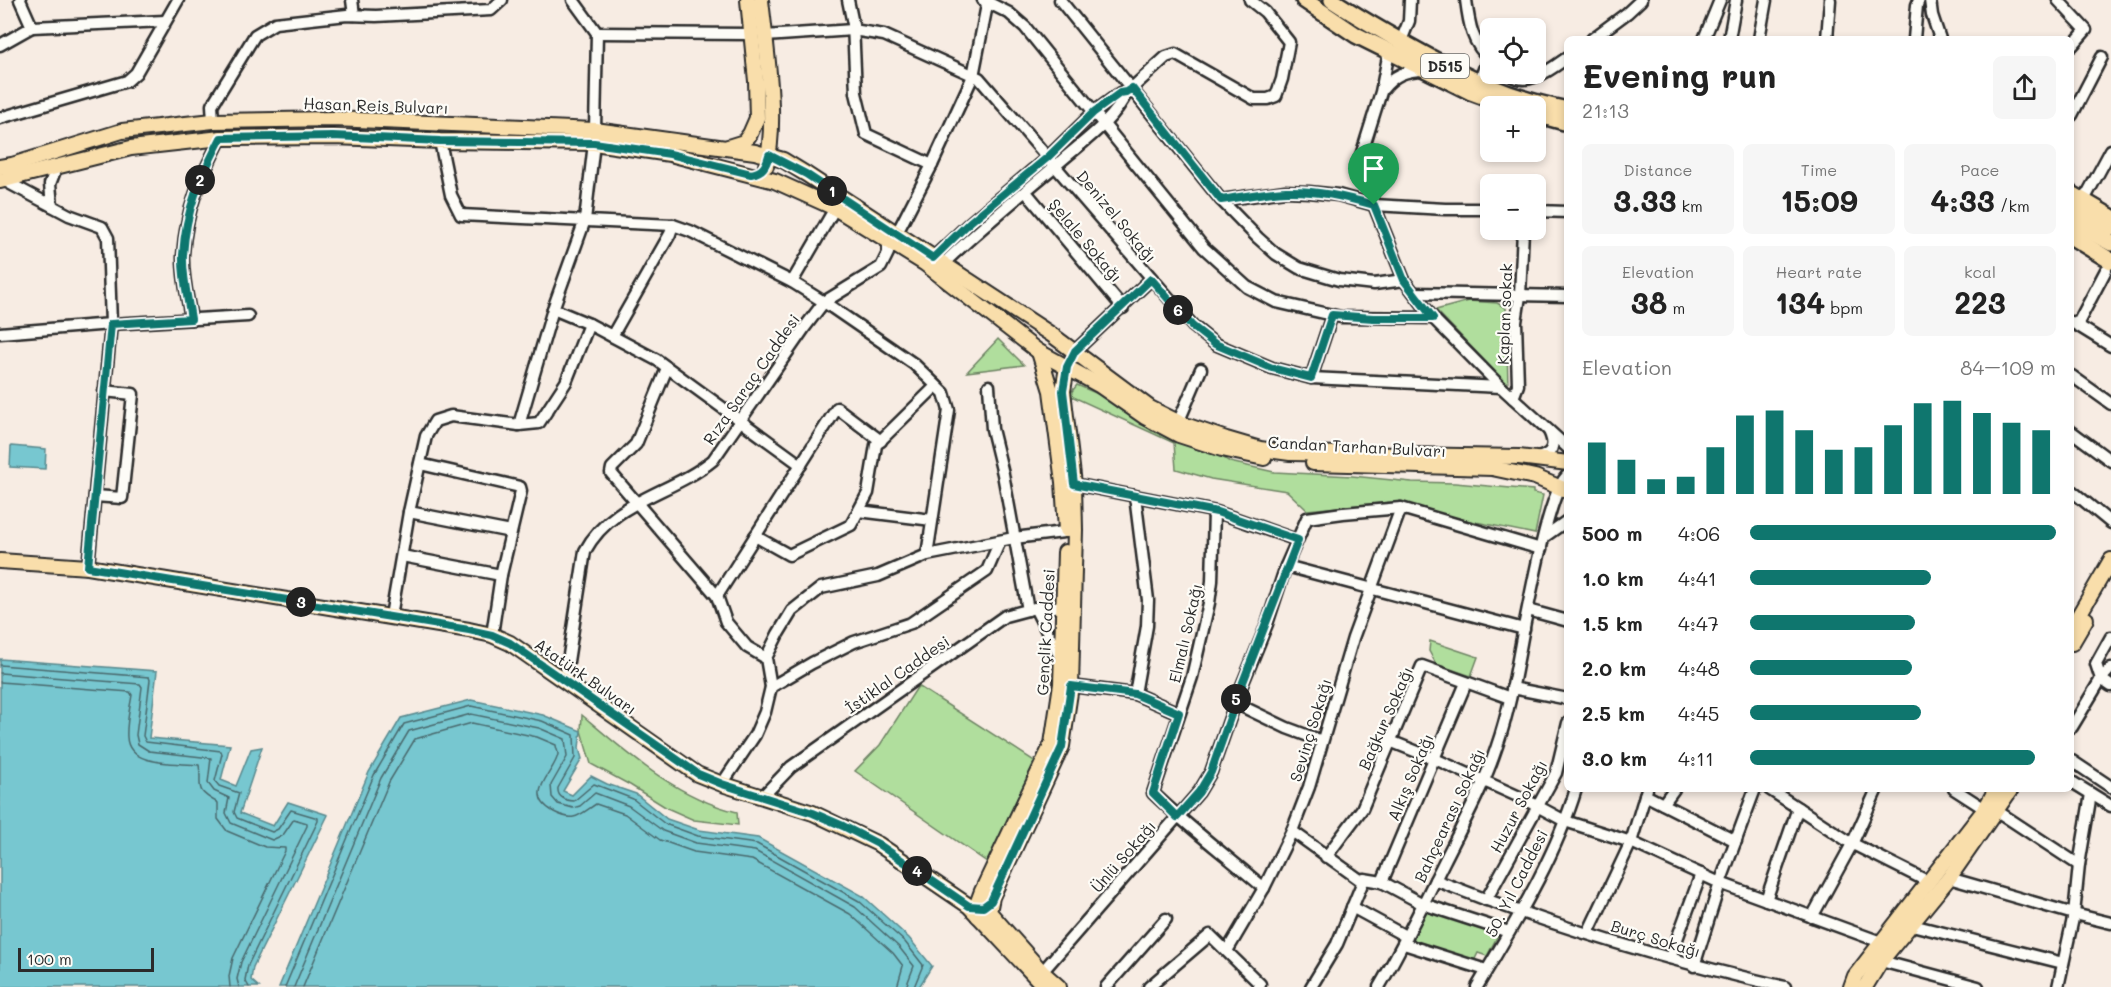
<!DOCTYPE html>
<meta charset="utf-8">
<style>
:root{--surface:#fff;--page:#f6f6f6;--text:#222;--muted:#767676;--accent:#0f766e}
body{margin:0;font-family:Mali,sans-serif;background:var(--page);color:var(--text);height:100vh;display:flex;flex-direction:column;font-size:22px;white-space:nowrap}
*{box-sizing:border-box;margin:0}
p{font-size:20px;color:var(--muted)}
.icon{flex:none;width:33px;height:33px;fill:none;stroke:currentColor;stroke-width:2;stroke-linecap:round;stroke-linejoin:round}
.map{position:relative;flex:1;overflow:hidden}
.details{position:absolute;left:1564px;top:36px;width:510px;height:756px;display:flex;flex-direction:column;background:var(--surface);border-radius:9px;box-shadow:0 3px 9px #0003}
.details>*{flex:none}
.buttons{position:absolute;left:1480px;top:18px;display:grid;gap:12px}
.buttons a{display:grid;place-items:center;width:66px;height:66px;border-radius:9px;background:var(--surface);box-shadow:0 3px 9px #0003;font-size:30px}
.scale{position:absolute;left:18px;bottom:15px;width:136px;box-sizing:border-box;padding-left:6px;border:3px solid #2b2b2b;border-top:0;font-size:16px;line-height:21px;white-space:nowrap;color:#2b2b2b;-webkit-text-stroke:4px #fdfcf7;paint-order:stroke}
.pin{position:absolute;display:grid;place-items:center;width:51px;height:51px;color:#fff;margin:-62px -26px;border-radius:50% 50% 50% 0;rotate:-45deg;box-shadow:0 0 6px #0007}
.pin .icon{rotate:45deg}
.km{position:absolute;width:30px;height:30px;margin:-15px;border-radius:50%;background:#222;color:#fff;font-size:16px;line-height:30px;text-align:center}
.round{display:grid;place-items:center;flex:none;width:63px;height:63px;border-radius:9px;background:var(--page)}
.overview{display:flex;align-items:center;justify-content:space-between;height:102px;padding:0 18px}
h1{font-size:33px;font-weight:700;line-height:45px}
.stats{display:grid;grid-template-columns:repeat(3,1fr);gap:9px;height:102px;padding:6px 18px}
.stats div{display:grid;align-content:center;border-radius:9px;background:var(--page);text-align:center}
.stats b{font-size:30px;font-weight:700}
.stats small{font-size:16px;font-weight:400}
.stats p{font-size:16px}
.chart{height:168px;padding:12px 18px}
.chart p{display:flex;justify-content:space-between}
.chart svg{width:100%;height:108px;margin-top:6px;stroke:var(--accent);stroke-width:6}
ul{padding:0 18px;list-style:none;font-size:20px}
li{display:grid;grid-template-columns:96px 72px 1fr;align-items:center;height:45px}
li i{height:15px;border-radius:8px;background:var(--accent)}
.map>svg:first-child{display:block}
</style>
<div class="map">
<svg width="2111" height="987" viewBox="0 0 2111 987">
<rect width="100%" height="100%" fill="#f7ece3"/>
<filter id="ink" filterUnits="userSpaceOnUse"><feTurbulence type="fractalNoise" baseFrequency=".0167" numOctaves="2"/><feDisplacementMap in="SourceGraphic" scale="12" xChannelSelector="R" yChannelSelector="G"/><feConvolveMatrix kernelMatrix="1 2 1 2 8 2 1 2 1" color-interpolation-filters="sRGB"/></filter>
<g filter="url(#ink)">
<g fill="#b0de9d" stroke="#6e8464" stroke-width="1.5">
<path d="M1469,301l28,2 9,5 2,77 -72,-75z"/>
<path d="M998,339l26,26 -57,7z"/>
<path d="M1077,385l28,12 47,34 16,-2 31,13 31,20 44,10 78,4 60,6 43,1 78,7v3l10,2 -8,39 -74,-15 -70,-17 -84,8 -20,-19 -76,-12 -35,-10 -2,-26 -105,-48z"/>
<path d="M1430,641l48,16 -7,19 -35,-12 -7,-13z"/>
<path d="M918,686l118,76 -46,102 -135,-93 25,-26z"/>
<path d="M582,715c46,39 95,83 155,97l1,13 -44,-5 -27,-12 -37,-23 -39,-21 -10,-33z"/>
<path d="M1425,907l73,28 -11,21 -9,-3 -5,10 -65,-20z"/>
</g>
<g fill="#77c7d0" stroke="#59898e" stroke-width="1.5">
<path d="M11,446l35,3 -1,20 -35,-2z"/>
<path d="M0,659l157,12 -8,67 81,7 -9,35 15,6 15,-37 11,-2 -22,66 33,13 15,-24 40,13 -75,152 -2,13 8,7h-259z"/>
<path d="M471,700l72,15 38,16 -2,17 3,11 -19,32 9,4 19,-19 16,8 29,10 31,25 32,11 59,8 105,58 46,42 23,28 -13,21h-640l90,-215 32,-54z"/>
</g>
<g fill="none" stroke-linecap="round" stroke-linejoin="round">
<g stroke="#49696d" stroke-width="1.5">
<path d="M0,665l149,12 1,3 -7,56 3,6 75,9 1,3 -7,27 4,5 20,7 -5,19 3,6 35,14 6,-3 13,-19 27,8v3l-70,144 -3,15 4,7"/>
<path d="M0,673l140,11 2,3 -6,48 2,9 11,7 62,7 -3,25 6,8 15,7 -3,15 5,10 41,17 11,-5 11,-16 13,4v3l-66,136 -4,17 2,8"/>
<path d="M0,682l130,10 2,3c-2,13 -6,28 -5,42 1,31 51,25 72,28 4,22 -7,24 19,38v16l9,12 38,16 20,1v3l-52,107 -4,18 1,11"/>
<path d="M285,987l89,-212 30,-51 67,-18 71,15 32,14 1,23 -17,30c-1,9 8,13 16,13l20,-17 39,15 32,25 33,12 59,8 102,57 46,41 18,23 -9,22"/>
<path d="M294,987l87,-209 28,-47 62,-17 68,14 26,11 2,18 -16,28 1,12 6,7 15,4 7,-2 15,-13 34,13 34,25 33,12 59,8 100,56 44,40 15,19 -8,21"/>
<path d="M303,987l86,-205 26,-43 57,-16 65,14 19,8c0,3 2,6 2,9 -2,18 -37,40 -4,58 21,11 25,3 42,-8l29,10 35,26 34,12 58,8 98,54 43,39 10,13 -6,21"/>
</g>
<defs>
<g id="minor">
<path d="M20,0l12,27 133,-6"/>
<path d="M352,0l2,15"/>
<path d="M573,0l24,33 -2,97"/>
<path d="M848,0l5,24 3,69 10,41 66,31"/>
<path d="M983,0l26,13 16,14 179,221 43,39 29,15 65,15 92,1"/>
<path d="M1060,0l161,200 37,38 18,16 23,14 40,12 35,4 30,-4"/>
<path d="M1466,0c3,24 6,44 25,60"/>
<path d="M1930,0l2,15 8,24"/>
<path d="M2058,0l28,30 -14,16"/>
<path d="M597,33l155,1"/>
<path d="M765,36l88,-6 31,5 95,43 214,248 22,18 57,24 39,10 190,9"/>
<path d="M1592,39l35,-26 14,-13"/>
<path d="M1704,39l16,-39"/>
<path d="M1729,39l7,-39"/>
<path d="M1759,39l7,-39"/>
<path d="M1827,39l3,-39"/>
<path d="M1914,39l3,-34 2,-5"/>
<path d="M1401,41l8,-20 1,-21"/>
<path d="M0,45l32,-18"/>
<path d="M1389,52l-8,40 -22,70 15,43 30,75 29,38 68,69 67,61"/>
<path d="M1509,74c19,14 42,-5 59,-17"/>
<path d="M1479,83l9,-25"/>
<path d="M1383,89c11,-14 23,-19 41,-19"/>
<path d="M2072,115l30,-58"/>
<path d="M0,118l127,-37 9,-8 42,-73"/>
<path d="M213,121l-1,-16 43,-70 20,-12 72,-8 29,1 115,-6 11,-10"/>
<path d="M440,141l11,54 10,20 212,10 17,6 102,51 32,20 90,62 30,29 5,17 -22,145"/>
<path d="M1026,192l97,116"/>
<path d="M1221,200l64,-9 24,1 29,3 36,10 71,4h46"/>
<path d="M2084,200l27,-50"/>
<path d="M52,206l-2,-22 6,-16"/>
<path d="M1536,211l32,1"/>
<path d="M897,233l35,-68 41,-89 15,-76"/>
<path d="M933,258l38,-36 77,-65 46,-45 26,-19 7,-1 5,-4 34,-31 9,-3 79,45h14l8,-3 6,-17 7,-37 -24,-30 -15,-12"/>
<path d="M943,264c37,-36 78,-69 118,-103 23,-20 53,-40 66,-69"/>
<path d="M792,282l43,-74"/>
<path d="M1415,293l153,3"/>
<path d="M553,309l36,15 68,36 144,105"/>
<path d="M191,319c-3,-20 -9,-43 -8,-64 3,-47 17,-76 38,-117"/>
<path d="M2072,322l39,24"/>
<path d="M2077,325l29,-55"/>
<path d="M0,333l111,-9 -3,-86 -6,-11 -33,-12 -64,-34"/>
<path d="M612,336l58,-102 3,-9"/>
<path d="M1067,367l8,-16 76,-72"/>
<path d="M667,368l-31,76 -24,24 -1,5 106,123 9,26 21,25 19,11"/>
<path d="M2072,376l39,28"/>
<path d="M1311,378l21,-63"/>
<path d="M989,386l3,43 11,45 25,136"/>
<path d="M1513,398l5,-13 -2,-63 4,-26 3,-66"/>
<path d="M1178,423l23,-54"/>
<path d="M519,425l34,-116 32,-89 9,-77"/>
<path d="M2072,432l39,29"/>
<path d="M1537,458c16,-4 19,-12 12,-27"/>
<path d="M420,464l100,23 1,4 -20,84 -9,60"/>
<path d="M1074,484l143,28 80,28"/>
<path d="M2072,491l39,32"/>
<path d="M95,496l27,2 11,-104 -29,-3"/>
<path d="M859,511l73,9"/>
<path d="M409,512l102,20"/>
<path d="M1214,512l-2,69 -3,22 -17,74 -39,116c35,34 74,63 111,95"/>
<path d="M755,536l34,19 62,-30 17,-32 8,-48 60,-59"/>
<path d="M1544,537l24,-17"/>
<path d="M402,556l99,19"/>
<path d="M1286,566l238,63"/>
<path d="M88,567l23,-243 137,-8"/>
<path d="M717,596l120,-188 44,33"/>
<path d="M1035,608l26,51"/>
<path d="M1528,610l40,11"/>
<path d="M391,616l18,-104 17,-76 9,-15 16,-5 68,9 20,-2 27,-41 23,-58"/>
<path d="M2111,637l-15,27 5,15 10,7"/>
<path d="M565,681l20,-130c27,-51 87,-57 128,-91l92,-133 19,-25 57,-35 7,-14v-12"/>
<path d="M1071,686l64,8 12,-68 1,-26 -13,-104"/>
<path d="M771,687l41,-24 42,-21 57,-19 76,-52 13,-30"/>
<path d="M1512,688l56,11"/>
<path d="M1135,694l44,19"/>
<path d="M1235,703l52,25 35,13"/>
<path d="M2072,727l29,-48 10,-11"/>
<path d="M1390,741l45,18 89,40 41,22 66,21 89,41 161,59"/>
<path d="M2072,761l39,26"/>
<path d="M2072,782l39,24"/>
<path d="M722,784l33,-49 10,-23 6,-25 -5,-29 12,-24 14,-23 29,-23 57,-12 49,-21 87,-17 58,-7"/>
<path d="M1769,789l82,54 78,39"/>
<path d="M1954,789l31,20"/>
<path d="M1645,795l91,46"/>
<path d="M762,797l29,-30 214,-151 30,-8 34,-2"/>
<path d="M1663,804l11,-15"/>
<path d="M1997,811l82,54"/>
<path d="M1292,831l71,51"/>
<path d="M1326,857l36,-48 60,-143 88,32"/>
<path d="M1949,878l125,36 37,9"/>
<path d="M1435,880c113,45 231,80 350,107"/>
<path d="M1382,882l84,-199"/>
<path d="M1486,900l70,-127 12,-50"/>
<path d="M1766,900l32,-92"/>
<path d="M1352,907l55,30"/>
<path d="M1812,917l40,-73 25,-55"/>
<path d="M1912,925l151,38"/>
<path d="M1588,933l43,-91 16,-53"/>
<path d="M1404,944l82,26"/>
<path d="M1227,951l37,-63 28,-57 17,-44 44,-149 48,-130"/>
<path d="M1670,958l31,-84"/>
<path d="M1881,961l97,26"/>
<path d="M1694,966l26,-83 35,-94"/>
<path d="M1042,972l157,-180 12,-20 27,-77 29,-71 19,-58 21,-48 36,-5 58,-5 140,41"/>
<path d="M1106,987l60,-68"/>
<path d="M1149,987l61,-52 50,49 -1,3"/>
<path d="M1311,987l26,-43 27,-65 18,3 41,22 86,28"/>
<path d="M1379,987c24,-41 44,-83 65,-125 19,-38 40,-76 53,-116 14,-40 20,-83 28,-124 6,-27 24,-133 43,-147"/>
<path d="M1477,987c37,-63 78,-128 99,-198"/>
<path d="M2058,987l16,-73 5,-49 12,-71"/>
</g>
<g id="major">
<path d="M761,0c5,46 17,123 5,166"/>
<path d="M728,147l16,-5 6,-8 7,-16 -1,-37 -8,-81"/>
<path d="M0,167l12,-2 110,-34 91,-10 120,-2 262,11 160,22 28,8 23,14 246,161 98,73 32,16 44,15 34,10 30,4 229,4 49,6"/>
<path d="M0,181l131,-33 90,-10 112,-1 107,4 154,2 76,11 105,27 60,27 89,55 115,89 60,33 46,32 34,18 43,14 42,9"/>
<path d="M1039,352l12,39 12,91 3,48"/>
<path d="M1313,463l179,5 43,9 33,14"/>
<path d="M0,561l88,6 381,63 23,5 18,8 187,131 25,10 91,29 65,31 91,62 76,81"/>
<path d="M2072,627l39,-67"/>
<path d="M2072,643l14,-24"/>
<path d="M978,916l-2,-9 6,-16 70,-147 9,-60 4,-132"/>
<path d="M1059,987l-17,-15 -53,-60 3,-15 70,-151 9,-60 4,-156 -1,-46 -11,-93 4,-24"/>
<path d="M1851,987l4,-11 130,-167 11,-20"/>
<path d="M1865,987l16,-26 68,-83 62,-89"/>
</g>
<g id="highway">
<path d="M1304,0l52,35 115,57 38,14"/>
<path d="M1332,0c26,17 52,32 79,47 54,30 95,51 157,63"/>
<path d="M1536,114l32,9"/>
<path d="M2072,194l39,23"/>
<path d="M2072,207l39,21"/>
<path d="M2072,222l39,21"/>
<path d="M2072,237l39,24"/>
</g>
</defs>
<use href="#minor" stroke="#2b2b2b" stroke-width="15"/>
<use href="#major" stroke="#2b2b2b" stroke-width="18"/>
<use href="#highway" stroke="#2b2b2b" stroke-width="20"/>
<use href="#minor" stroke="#fdfcf7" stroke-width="10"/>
<use href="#major" stroke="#f9deab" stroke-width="14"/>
<use href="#highway" stroke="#f9deab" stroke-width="15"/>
</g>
</g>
<g fill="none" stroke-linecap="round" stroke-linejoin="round" filter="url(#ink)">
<defs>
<path id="route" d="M1132,88l89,112c21,-3 44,-8 65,-9 31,-1 59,6 88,14l30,75 29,38h-60l-41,-3 -21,63 -39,-10 -57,-24 -23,-18 -41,-47 -76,72 -8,16 -4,24 11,93 143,28 81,28 -60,155 -27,77 -12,20 -22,25 -24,-24 26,-80 -44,-19 -64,-8 -9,61 -71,154 -8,6 -14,-1 -91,-62 -35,-18 -30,-13 -91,-29 -24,-10 -188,-131 -18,-8 -23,-5 -381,-63 23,-243 80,-5c-3,-20 -9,-43 -8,-64 3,-48 17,-76 38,-117l112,-2 107,5 154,2 76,11 81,20c12,-2 15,-8 18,-19l37,19 127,84 37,-36 78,-65 46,-45 26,-19 6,-1z"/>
</defs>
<use href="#route" stroke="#fff" stroke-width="12"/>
<use href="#route" stroke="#0f766e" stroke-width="8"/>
</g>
<g text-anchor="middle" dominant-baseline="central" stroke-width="4.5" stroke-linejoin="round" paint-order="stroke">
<rect fill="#fdfcf7" stroke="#6a6a68" stroke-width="1.5" x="1421" y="54" width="48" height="24" rx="4.5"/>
<g font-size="15" font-weight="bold" fill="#2b2b2b">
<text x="1445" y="66">D515</text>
</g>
<g font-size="16" fill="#2b2b2b" stroke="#fdfcf7">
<text transform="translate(376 105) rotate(2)">Hasan Reis Bulvarı</text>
<text transform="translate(1117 216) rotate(50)">Denizel Sokağı</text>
<text transform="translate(1086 240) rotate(50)">Şelale Sokağı</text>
<text transform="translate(1504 314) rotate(-88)">Kaplan sokak</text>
<text transform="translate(751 379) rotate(-55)">Rıza Saraç Caddesi</text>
<text transform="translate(1357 446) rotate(3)">Candan Tarhan Bulvarı</text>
<text transform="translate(1045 632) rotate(-87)">Gençlik Caddesi</text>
<text transform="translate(1185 633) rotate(-77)">Elmalı Sokağı</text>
<text transform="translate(897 674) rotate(-35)">İstiklal Caddesi</text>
<text transform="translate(586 676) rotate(35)">Atatürk Bulvarı</text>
<text transform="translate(1385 718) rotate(-66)">Bağkur Sokağı</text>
<text transform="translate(1310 730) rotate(-73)">Sevinç Sokağı</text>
<text transform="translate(1410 777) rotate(-67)">Alkış Sokağı</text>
<text transform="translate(1518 806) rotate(-62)">Huzur Sokağı</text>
<text transform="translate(1449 815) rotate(-65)">Bahçearası Sokağı</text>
<text transform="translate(1123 856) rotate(-49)">Ünlü Sokağı</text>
<text transform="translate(1516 883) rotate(-63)">50. Yıl Caddesi</text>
<text transform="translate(1656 938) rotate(17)">Burç Sokağı</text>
</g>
</g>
</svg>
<div class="buttons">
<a><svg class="icon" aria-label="locate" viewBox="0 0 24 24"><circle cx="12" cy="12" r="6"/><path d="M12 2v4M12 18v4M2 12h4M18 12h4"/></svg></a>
<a>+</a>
<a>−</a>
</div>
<div class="scale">100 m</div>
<div class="pin" style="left:1374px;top:205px;background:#1e9e55"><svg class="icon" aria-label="arrive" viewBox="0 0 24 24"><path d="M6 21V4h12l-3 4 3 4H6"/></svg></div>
<b class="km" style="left:832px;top:191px">1</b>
<b class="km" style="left:200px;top:180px">2</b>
<b class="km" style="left:301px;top:602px">3</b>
<b class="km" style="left:917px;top:871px">4</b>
<b class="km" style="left:1236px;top:699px">5</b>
<b class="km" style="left:1178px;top:310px">6</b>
<section class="details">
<div class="overview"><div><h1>Evening run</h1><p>21:13</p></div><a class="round"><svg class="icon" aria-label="share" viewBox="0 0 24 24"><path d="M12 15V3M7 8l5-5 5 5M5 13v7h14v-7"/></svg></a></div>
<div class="stats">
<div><p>Distance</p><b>3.33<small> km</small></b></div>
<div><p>Time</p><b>15:09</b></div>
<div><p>Pace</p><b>4:33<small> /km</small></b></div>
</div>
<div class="stats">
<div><p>Elevation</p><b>38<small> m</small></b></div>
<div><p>Heart rate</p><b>134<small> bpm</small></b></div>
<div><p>kcal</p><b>223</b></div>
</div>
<div class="chart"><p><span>Elevation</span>84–109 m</p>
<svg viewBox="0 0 160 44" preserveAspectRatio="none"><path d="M5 44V23M15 44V30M25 44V38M35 44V37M45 44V25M55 44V12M65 44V10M75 44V18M85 44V26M95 44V25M105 44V16M115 44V7M125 44V6M135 44V11M145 44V15M155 44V18"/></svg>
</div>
<ul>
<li><b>500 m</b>4:06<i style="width:100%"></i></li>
<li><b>1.0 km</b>4:41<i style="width:59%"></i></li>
<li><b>1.5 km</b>4:47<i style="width:54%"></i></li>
<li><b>2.0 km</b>4:48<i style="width:53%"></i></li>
<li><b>2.5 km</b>4:45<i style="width:56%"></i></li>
<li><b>3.0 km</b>4:11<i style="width:93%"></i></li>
</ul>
</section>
</div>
